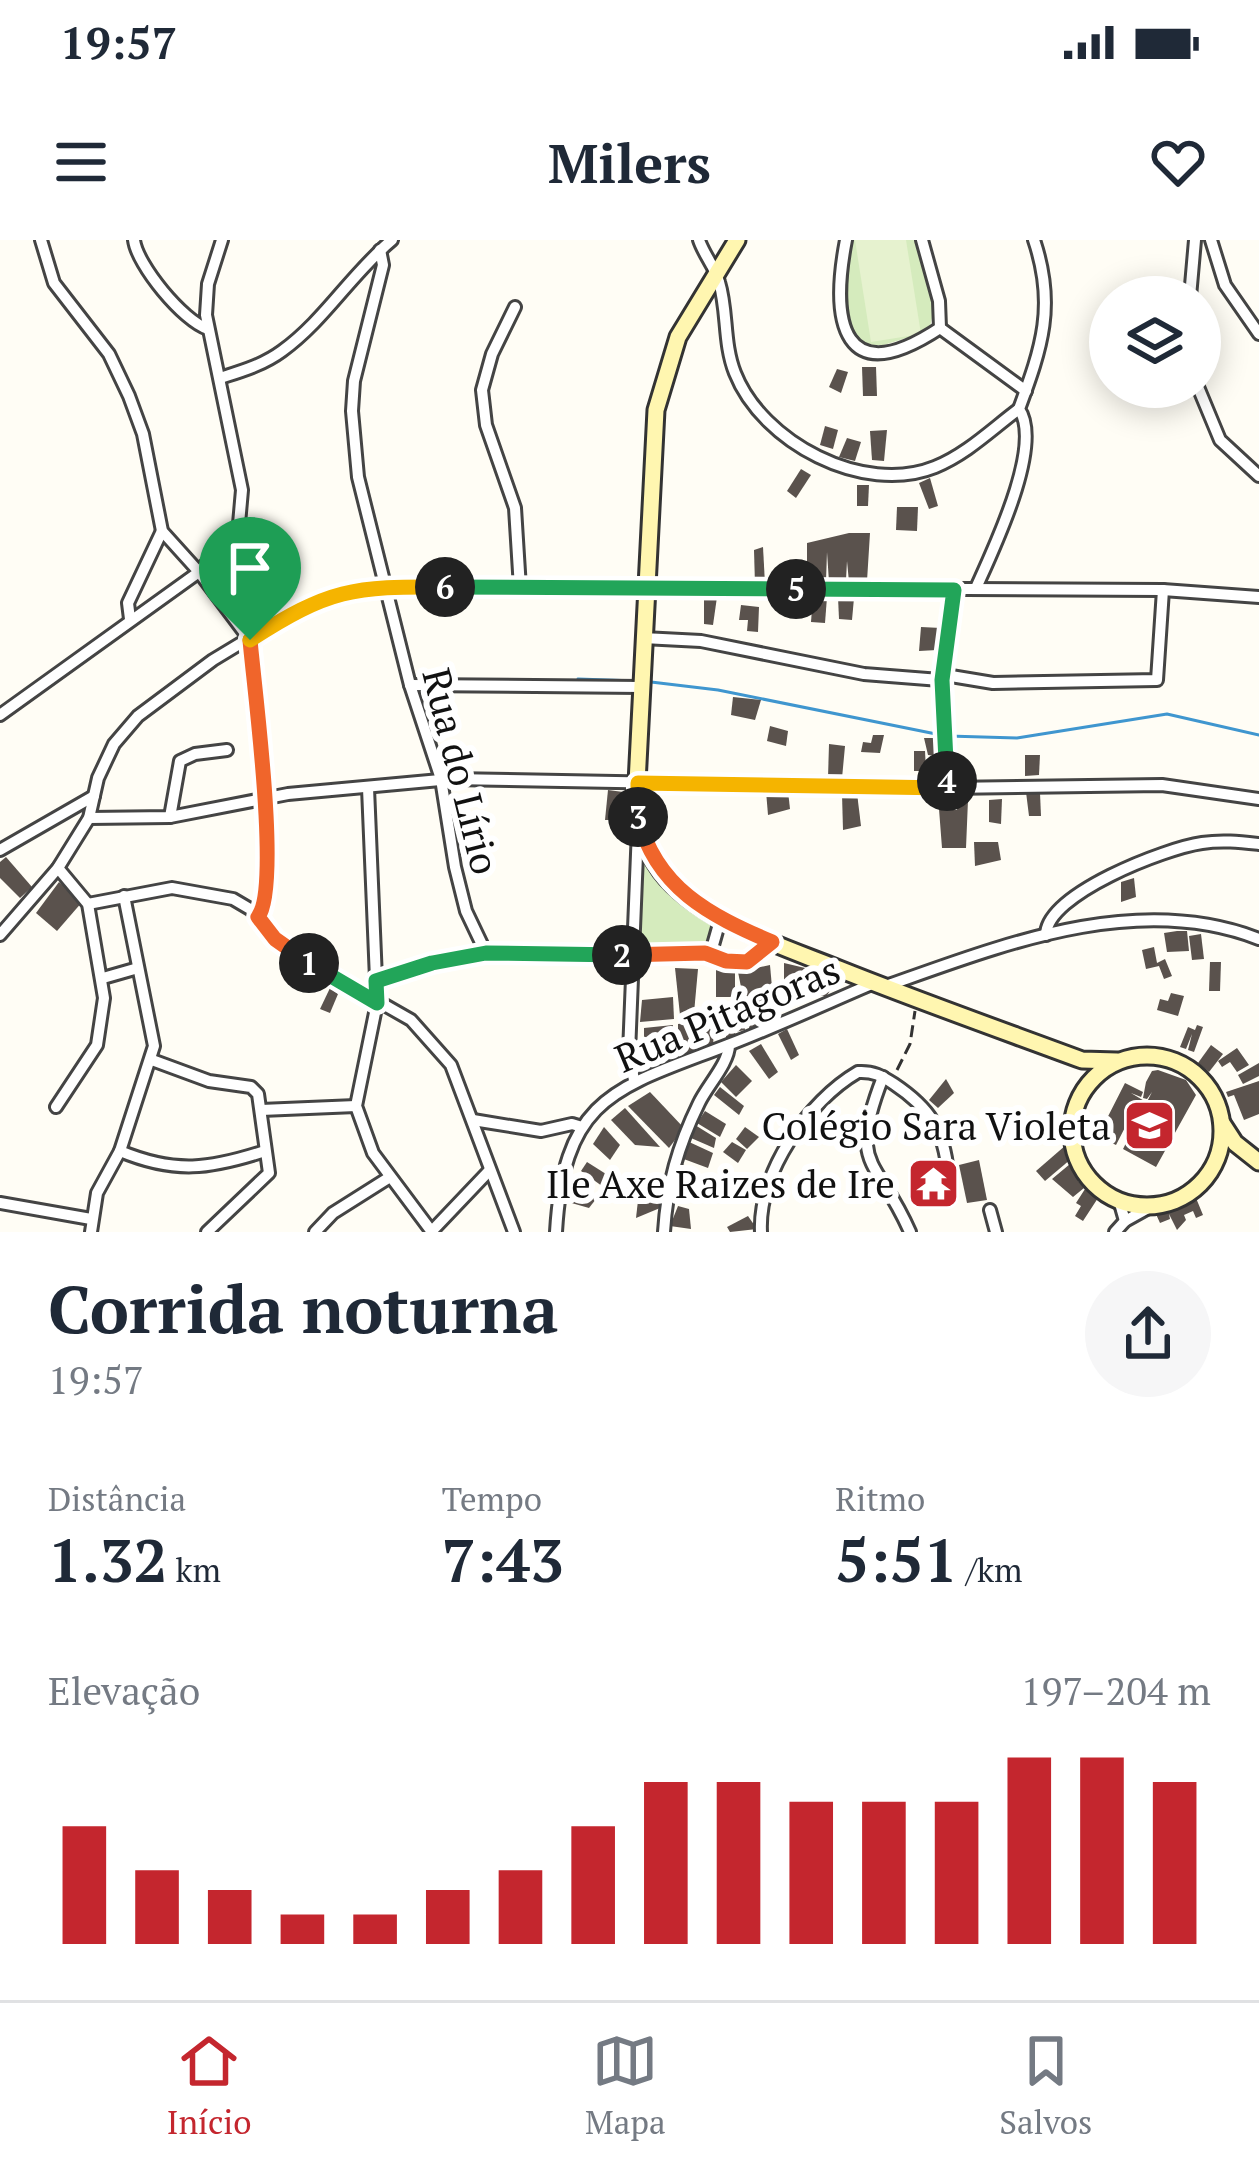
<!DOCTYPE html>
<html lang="pt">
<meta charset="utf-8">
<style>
:root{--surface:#fff;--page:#f6f6f7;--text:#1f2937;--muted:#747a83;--line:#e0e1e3;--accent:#c4262e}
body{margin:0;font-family:"PT Serif",serif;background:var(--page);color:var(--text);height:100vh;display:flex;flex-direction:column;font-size:45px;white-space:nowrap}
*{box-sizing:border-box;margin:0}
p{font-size:39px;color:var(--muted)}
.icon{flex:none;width:66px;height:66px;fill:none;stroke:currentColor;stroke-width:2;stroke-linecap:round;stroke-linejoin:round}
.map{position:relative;height:992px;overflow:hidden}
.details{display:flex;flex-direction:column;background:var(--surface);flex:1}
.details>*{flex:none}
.fabs{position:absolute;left:1089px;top:36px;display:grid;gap:24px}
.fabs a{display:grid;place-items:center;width:132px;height:132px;border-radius:50%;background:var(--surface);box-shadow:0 6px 30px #0003;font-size:60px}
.pin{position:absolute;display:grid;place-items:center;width:102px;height:102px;color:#fff;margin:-123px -51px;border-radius:50% 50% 50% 0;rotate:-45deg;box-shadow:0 0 12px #0007}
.pin .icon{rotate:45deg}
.km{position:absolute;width:60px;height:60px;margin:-30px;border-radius:50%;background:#222;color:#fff;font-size:33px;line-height:60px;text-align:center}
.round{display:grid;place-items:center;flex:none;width:126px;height:126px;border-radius:63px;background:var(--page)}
.summary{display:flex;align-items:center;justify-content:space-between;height:204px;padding:0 48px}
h1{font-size:66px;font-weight:800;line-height:90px}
.stats{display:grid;grid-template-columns:repeat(3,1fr);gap:18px;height:204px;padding:12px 48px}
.stats div{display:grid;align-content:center}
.stats b{font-size:60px;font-weight:800}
.stats small{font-size:33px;font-weight:400}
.stats p{font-size:33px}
.chart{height:336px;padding:24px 48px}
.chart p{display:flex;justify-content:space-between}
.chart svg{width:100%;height:216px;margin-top:12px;stroke:var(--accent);stroke-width:6}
.status{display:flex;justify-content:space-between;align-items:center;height:84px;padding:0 60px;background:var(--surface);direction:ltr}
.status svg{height:33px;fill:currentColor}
header{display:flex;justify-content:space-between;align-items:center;height:156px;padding:0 48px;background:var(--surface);font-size:54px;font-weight:800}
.menu{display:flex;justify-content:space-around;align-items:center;height:168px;border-top:3px solid var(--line);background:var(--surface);font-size:33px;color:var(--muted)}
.menu a{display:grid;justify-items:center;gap:6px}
.menu .current{color:var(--accent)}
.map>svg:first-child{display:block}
</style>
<div class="status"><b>19:57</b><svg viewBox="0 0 49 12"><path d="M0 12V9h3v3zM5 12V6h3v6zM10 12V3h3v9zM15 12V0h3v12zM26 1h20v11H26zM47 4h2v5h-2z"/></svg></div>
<header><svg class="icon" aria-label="menu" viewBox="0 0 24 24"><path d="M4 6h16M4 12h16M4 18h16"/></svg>Milers<svg class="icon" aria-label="heart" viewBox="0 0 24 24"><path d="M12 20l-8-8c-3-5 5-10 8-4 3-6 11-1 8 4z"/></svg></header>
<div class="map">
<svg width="1259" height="992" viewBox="0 0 1259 992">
<rect width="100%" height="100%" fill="#fffdf5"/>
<g fill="#d5ebbd">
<path d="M852,0h64l19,65 -6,26 -45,14h-22c-24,-26 -15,-72 -10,-105z"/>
<path d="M640,613l7,1 65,66 -2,18 -12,8 -58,6z"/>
</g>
<path fill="#e6f2cf" d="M855,0h51l15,94 -50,8z"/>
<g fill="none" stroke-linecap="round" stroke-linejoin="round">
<g stroke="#3f96cf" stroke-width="3">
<path d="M578,439l58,2"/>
<path d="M651,442l67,8 223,45"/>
<path d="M948,496l69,2 150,-24 92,21"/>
</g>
</g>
<g fill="#5a524d">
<path d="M862,127h14l1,29h-14z"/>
<path d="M837,129l11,3 -7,21 -12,-6z"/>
<path d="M825,186l13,4 -5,19 -13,-4z"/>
<path d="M887,190l-3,31 -12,-1 -2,-29z"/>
<path d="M847,198l14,4 -6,19 -16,-4z"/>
<path d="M801,229l10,6 -15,23 -9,-7z"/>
<path d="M930,238l8,28 -9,3 -10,-26z"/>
<path d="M857,245h12l-1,21h-11z"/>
<path d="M897,267h21l-1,24 -21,-1z"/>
<path d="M849,293h21l-3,48 -18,1 -2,-21 -1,19 -17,2 -2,-30 -1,29 -19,1v-39z"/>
<path d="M763,307l2,37 -10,1 -1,-35z"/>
<path d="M813,356l14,1 -2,26 -14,-1z"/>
<path d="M704,357h13l-4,28 -9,-1z"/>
<path d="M838,357l16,1 -2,22 -13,-1z"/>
<path d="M741,365l18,2 -1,25 -11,-1 1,-11h-9z"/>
<path d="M921,387l20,1 -1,35h-5l2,-13 -18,1z"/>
<path d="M733,457l28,3 -6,20 -24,-5z"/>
<path d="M770,486l18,5 -2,15 -19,-5z"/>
<path d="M873,495h11l-4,18 -19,-1 2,-10 8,1z"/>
<path d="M924,498h20l-5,9h6v10l-17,-2z"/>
<path d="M829,504l16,2 -3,32h-14z"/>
<path d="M914,511h11l1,20h-12z"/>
<path d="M1025,515h15l-1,20 -14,1z"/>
<path d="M608,550l23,3v27h-26z"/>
<path d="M766,551h22l2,18 -22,6z"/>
<path d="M1026,552l14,1 1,23h-12z"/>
<path d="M857,553l4,33 -18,4 -1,-36z"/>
<path d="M1002,559l-1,25 -12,-2v-22z"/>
<path d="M958,560h10l-2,48h-24l-3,-39 18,1z"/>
<path d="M974,602h24l3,18 -26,6z"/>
<path d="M6,617l26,30 -12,11 -20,-20v-16z"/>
<path d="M1134,638l2,19 -15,5v-20z"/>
<path d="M59,642l24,19 -26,30 -21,-18z"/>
<path d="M1177,691h10l2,20 -22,1 -3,-19z"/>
<path d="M1201,694l3,25 -12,1 -3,-24z"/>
<path d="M1154,707l3,16 8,-4 7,17 -8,3 -5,-13 -13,3 -4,-19z"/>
<path d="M1210,722h11l-1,29h-11z"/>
<path d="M784,723l55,13 -13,21 -42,-15z"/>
<path d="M735,725v32h-19v-31z"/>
<path d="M770,725l5,56 -25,11 -12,-60z"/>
<path d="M675,728l23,1 -4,44 -14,2z"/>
<path d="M330,748l8,6 -8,19 -10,-4z"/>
<path d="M1171,753l13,3 -6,20 -21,-6 3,-11 8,2z"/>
<path d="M673,757l1,22 -34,3 2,-22z"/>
<path d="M742,765l3,25 -10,2 1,5 -10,5v-32l7,-2 3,16 -1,-17z"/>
<path d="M715,779l-2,26 -35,11v-32z"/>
<path d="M673,785l-3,16 -26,9v-22z"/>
<path d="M1197,785l6,2 -9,25 -6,-2 4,-16 -6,15 -6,-2 8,-20 7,3z"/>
<path d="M787,789l12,26 -8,5 -13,-26z"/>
<path d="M761,804l17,28 -9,7 -20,-28z"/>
<path d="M1211,805l12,9 -14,18 -11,-9z"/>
<path d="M671,806v14l-25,7 -3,-11z"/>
<path d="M1237,808l12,17 -12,7 -7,-10 -8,5 -4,-6z"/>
<path d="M1259,823v13l-16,8 -5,-9z"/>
<path d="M736,825l16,16 -16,16 -15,-15z"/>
<path d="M1158,830l28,10 10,15 -40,72 -33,-18 29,-57 -5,7 -4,-1 3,-16 6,-11z"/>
<path d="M946,839l8,14 -16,15 -9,-8z"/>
<path d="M1259,841v33l-15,6 -10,-25 -6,2 -2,-5z"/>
<path d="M1125,843l18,9 -2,5 -10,-4 15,9 -3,8 -7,-4 -20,39 -18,-9z"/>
<path d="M720,847l24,19 -5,9 -25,-20z"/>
<path d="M650,852l34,36 -15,20 -41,-42z"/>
<path d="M625,868l35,39 -25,-2 -24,-25z"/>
<path d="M705,871l21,13 -6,13 -23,-14z"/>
<path d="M695,885l21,13 -2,10 -23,-10z"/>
<path d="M604,887l16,18 -10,15 -17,-16z"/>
<path d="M745,887l14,10 -12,12 -11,-10z"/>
<path d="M687,901l26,12 -5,15 -27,-10z"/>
<path d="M732,902l14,8 -8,13 -15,-11z"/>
<path d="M1066,905l5,14 -26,22 -9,-10z"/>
<path d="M979,920l8,40 -20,3 -8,-38z"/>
<path d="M587,922l19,12 -4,12 -21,-15z"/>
<path d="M680,923l19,9 -4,21 -15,-6z"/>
<path d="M1070,924l11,13 -3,4 6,7 -11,9 -21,-18z"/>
<path d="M938,932l5,16 -19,6 -4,-15z"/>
<path d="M739,935l25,10 -7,11 -22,-10z"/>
<path d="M640,943l21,4 -1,21 -24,10z"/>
<path d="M1085,949l13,9 -15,23 -8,-5 6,-10 -5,-3z"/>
<path d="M572,951l24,8 -7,9 -21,-6z"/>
<path d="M1196,958l7,17 -7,3 -3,-7 -9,4 2,5 -9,10 -8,-16 1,5 -10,4 -5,-11z"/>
<path d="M678,966l11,3 2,20 -21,-3z"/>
<path d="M748,976l9,13 -27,3 -3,-5z"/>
</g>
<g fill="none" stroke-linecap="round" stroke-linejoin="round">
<defs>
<g id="minor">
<path d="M41,0l13,43 55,71 20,42 14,38 19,97 37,41 51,68 14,159 3,101 -9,17"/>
<path d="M134,0c3,25 49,81 74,89"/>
<path d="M699,0c5,15 16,27 20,42 9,29 4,61 16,91 27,69 128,123 200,94 32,-13 57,-38 84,-58"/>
<path d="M846,0c-16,83 -3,152 94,88"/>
<path d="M922,0l17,61 1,27"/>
<path d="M1211,0l14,45 34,49"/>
<path d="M380,10l3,15 -29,116 -2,30 6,66 52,208 31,94 14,88 11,44 20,42"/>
<path d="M1190,57l5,-57"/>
<path d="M515,67l-23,47 -10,36 4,35 29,83 5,80"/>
<path d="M940,88l86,63"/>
<path d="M220,138c22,-7 43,-13 62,-27 42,-30 70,-78 110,-111"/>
<path d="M1198,147l22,53 39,36"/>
<path d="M976,348c17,-38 68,-143 43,-179 23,-62 37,-104 15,-169"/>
<path d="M130,379l-2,-16 34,-72"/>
<path d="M643,398l58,3 163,33 76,6 11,-4 42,7 164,-3 6,-90"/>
<path d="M410,445l232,2"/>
<path d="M0,475l199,-143 40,-48 3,-34 -36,-175 2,-31 14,-44"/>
<path d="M368,548l9,215 -21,103 17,47 59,79"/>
<path d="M947,548l-5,-108 12,-90"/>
<path d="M170,577l10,-56 15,-7 32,-4"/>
<path d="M89,578l81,-1 118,-23 163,-15 496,9 215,-3 97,14"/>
<path d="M0,610l94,-54"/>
<path d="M88,664l84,-16 61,11 17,10 40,42 121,69 40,45 63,167"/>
<path d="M0,695l58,-67 31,-50 9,-40 16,-34 24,-28 75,-56 81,-49 36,-16 57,-9 776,4 96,7"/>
<path d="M1046,695c0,-41 120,-87 156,-92 20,-3 38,-1 57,1"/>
<path d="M705,713l8,-8 8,-28"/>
<path d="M103,738l35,-10"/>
<path d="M377,741l55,-18 54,-10h219l21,8 21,1 25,-20"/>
<path d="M886,746c116,-41 251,-95 373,-47"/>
<path d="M152,820l57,21 42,6 7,7 11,79 -62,59"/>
<path d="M883,837c-36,92 -6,79 27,155"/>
<path d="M634,840l-5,-27 9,-224"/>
<path d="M56,867l41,-62 7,-47 -16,-94 -30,-36"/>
<path d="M261,870l95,-4"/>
<path d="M473,880l68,11 31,-7 10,3"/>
<path d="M120,911c55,23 90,18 145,0"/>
<path d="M1119,960l6,21"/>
<path d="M0,963l91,16"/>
<path d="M990,970l6,22"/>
<path d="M91,992l6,-39 23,-42 34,-105 -30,-150"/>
<path d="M315,992l18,-19 57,-36"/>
<path d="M431,992l58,-61"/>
<path d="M556,992c8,-137 61,-144 172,-187 49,-19 97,-41 146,-62"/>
<path d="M664,992c3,-48 14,-86 35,-129 8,-17 30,-40 30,-58"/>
<path d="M761,992c-3,-59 47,-131 97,-160 15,-1 24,4 36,12 36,24 50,46 54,89"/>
<path d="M1115,992l10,-11 27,-15"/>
</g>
<g id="secondary">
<path d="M737,0l-59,97 -22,73 -19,373c1,32 4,62 24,88 37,49 123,76 178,98 80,32 162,61 243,91l35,1"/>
<circle cx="1147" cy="891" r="75"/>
<path d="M1222,883l13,20 24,19"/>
</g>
</defs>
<use href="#minor" stroke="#444" stroke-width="16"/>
<use href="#secondary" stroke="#333" stroke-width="21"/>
<path stroke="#333" stroke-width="3" stroke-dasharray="12 6" stroke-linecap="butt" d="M897,830l13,-26 5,-33"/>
<use href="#minor" stroke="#fff" stroke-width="10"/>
<use href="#secondary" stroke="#fff6b0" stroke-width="15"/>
</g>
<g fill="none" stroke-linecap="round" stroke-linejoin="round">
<defs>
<path id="split-1" d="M250,400c4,47 31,247 8,277l17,22 34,24"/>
<path id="split-2" d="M309,723l68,40 -1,-22 56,-18 54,-10 136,2"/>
<path id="split-3" d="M622,715l83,-2 21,8 21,1 25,-20c-63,-27 -116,-54 -134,-125"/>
<path id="split-4" d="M638,577v-34l309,5v-7"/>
<path id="split-5" d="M796,349l158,1 -12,90 5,101"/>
<path id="split-6" d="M445,347l351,2"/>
<path id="split-7" d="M250,400c79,-51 103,-54 195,-53"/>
</defs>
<use href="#split-1" stroke="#fff" stroke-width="24"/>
<use href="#split-2" stroke="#fff" stroke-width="24"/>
<use href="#split-3" stroke="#fff" stroke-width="24"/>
<use href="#split-4" stroke="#fff" stroke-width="24"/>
<use href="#split-5" stroke="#fff" stroke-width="24"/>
<use href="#split-6" stroke="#fff" stroke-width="24"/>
<use href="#split-7" stroke="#fff" stroke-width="24"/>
<use href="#split-1" stroke="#f0652b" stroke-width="15"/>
<use href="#split-2" stroke="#22a559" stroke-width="15"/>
<use href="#split-3" stroke="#f0652b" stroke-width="15"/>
<use href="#split-4" stroke="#f5b400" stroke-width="15"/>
<use href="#split-5" stroke="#22a559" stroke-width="15"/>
<use href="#split-6" stroke="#22a559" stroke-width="15"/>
<use href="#split-7" stroke="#f5b400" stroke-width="15"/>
</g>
<defs>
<symbol id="school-square" viewBox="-11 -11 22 22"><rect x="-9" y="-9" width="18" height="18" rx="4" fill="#c4262e" stroke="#fff"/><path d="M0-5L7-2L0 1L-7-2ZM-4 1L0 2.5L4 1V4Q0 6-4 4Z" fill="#fff"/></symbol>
<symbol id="temple-square" viewBox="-11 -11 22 22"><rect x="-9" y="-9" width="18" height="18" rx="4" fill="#c4262e" stroke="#fff"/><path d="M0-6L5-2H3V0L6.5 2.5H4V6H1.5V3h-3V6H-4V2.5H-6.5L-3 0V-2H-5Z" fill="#fff"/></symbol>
</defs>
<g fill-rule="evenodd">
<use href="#school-square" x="1120" y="856" width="59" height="59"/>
<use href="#temple-square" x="904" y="914" width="59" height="59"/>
</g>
<g text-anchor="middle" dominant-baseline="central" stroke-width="12" stroke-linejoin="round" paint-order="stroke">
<g font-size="39" fill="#111" stroke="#fff">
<text transform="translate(462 531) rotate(76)">Rua do Lírio</text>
<text transform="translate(727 773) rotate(-23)">Rua Pitágoras</text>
</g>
<g font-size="39" fill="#111" stroke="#fff" text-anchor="end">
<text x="1111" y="885">Colégio Sara Violeta</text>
<text x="895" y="943">Ile Axe Raizes de Ire</text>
</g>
</g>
</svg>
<div class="fabs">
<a><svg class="icon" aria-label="layers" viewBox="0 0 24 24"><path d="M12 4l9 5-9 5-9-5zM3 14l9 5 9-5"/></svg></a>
</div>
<div class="pin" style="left:250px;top:400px;background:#1e9e55"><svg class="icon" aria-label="arrive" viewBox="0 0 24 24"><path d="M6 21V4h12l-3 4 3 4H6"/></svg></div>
<b class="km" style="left:309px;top:723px">1</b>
<b class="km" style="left:622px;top:715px">2</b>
<b class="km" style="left:638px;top:577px">3</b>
<b class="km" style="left:947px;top:541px">4</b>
<b class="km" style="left:796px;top:349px">5</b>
<b class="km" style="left:445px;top:347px">6</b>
</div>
<section class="details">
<div class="summary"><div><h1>Corrida noturna</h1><p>19:57</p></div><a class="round"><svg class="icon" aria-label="share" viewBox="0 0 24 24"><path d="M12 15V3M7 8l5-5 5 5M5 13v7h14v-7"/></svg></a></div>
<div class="stats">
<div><p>Distância</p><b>1.32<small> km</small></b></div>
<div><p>Tempo</p><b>7:43</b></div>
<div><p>Ritmo</p><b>5:51<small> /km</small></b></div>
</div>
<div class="chart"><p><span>Elevação</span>197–204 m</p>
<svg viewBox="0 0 160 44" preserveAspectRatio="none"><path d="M5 44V20M15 44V29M25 44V33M35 44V38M45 44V38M55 44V33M65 44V29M75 44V20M85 44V11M95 44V11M105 44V15M115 44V15M125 44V15M135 44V6M145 44V6M155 44V11"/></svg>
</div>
</section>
<nav class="menu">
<a class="current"><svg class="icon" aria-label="home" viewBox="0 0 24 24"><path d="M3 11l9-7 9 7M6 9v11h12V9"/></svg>Início</a>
<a><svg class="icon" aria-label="map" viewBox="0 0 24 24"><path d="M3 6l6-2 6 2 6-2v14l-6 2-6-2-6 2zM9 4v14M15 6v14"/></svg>Mapa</a>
<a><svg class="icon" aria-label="saved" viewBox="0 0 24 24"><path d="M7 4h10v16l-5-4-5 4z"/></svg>Salvos</a>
</nav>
